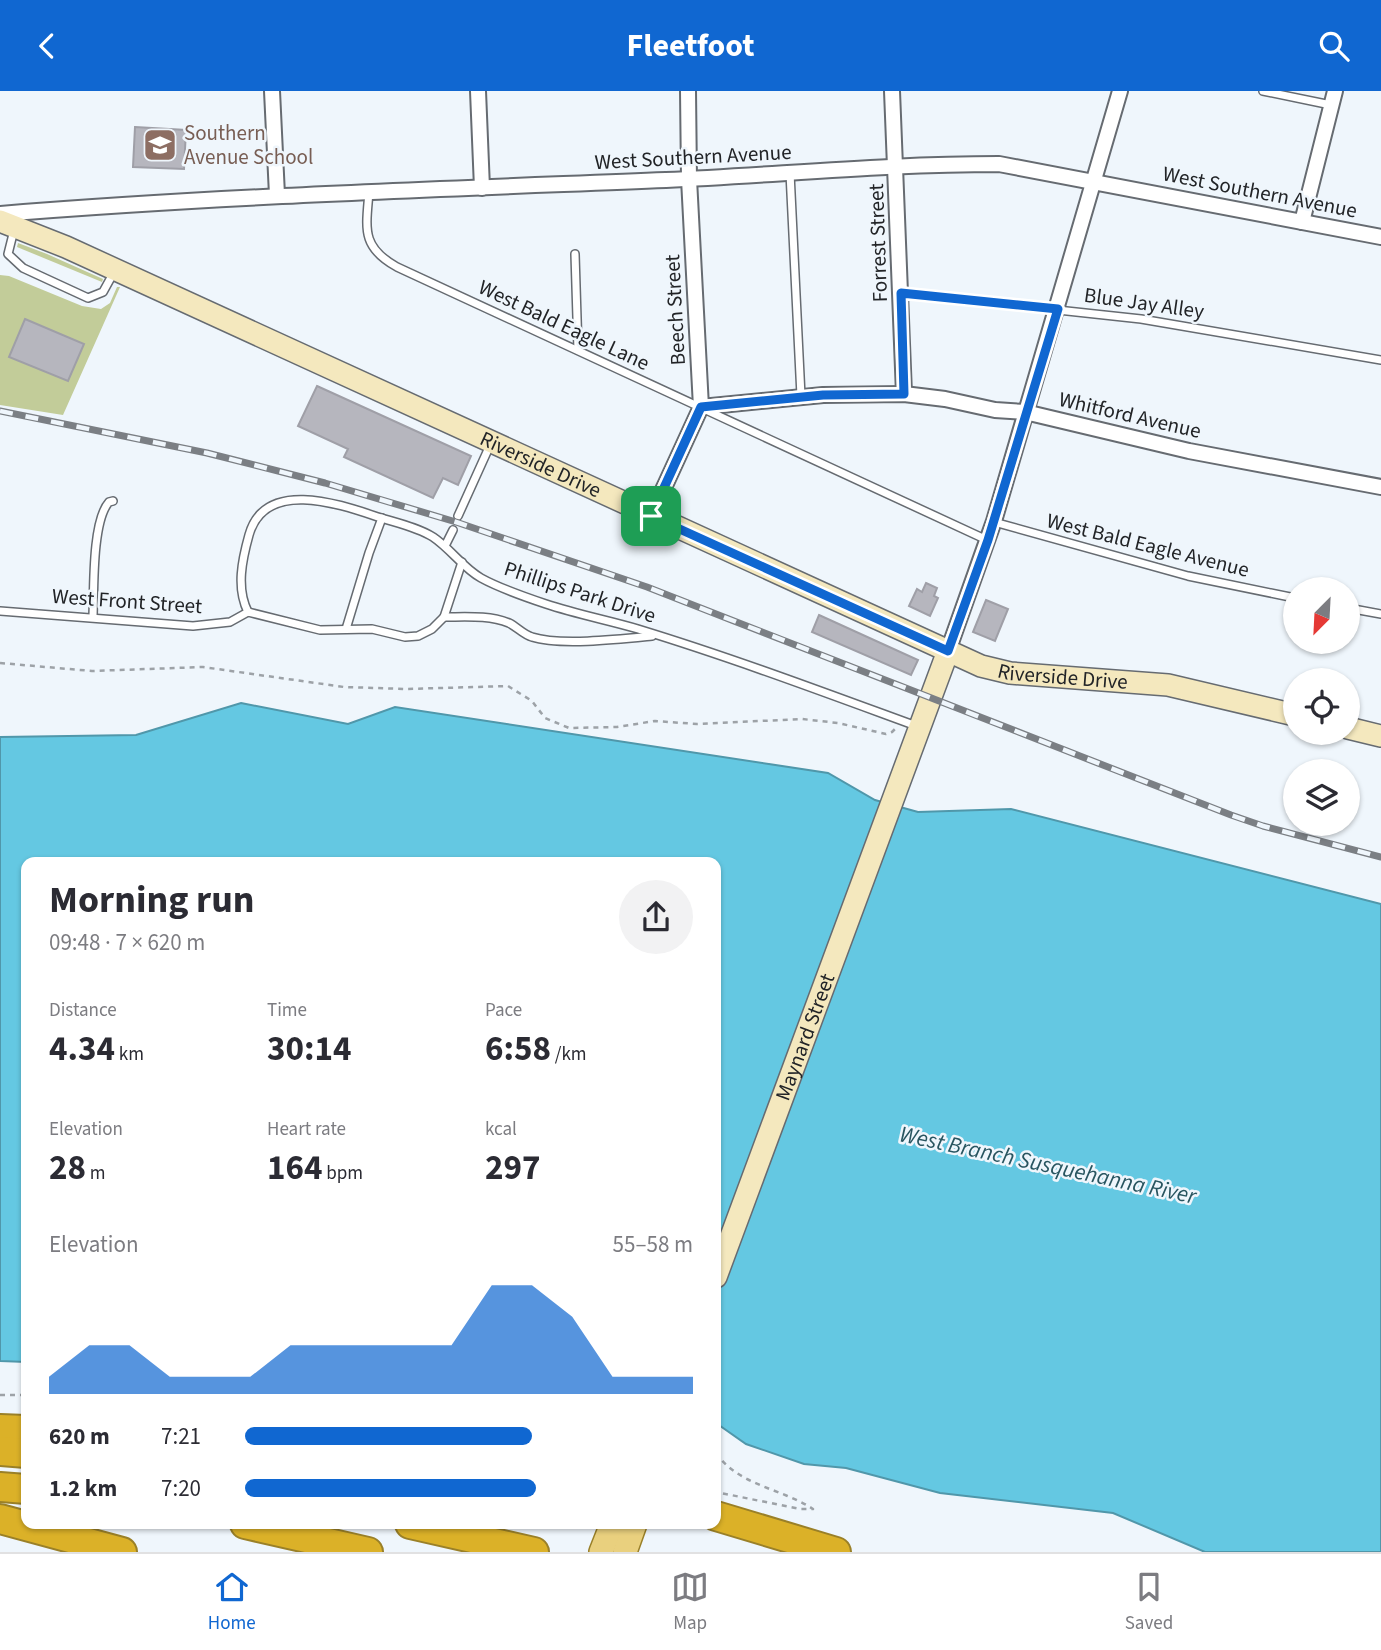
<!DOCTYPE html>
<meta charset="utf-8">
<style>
:root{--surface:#fff;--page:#f2f2f3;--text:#2b2b33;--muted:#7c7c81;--line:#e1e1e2;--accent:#1067d1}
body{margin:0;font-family:"Source Sans 3",sans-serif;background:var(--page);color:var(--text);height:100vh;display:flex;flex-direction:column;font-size:26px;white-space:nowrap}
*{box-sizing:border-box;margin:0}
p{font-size:23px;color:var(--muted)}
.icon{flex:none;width:38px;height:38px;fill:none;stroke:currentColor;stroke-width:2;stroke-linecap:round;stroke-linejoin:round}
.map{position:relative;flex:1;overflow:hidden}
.sheet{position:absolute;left:21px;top:766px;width:700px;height:672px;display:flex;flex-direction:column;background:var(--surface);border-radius:14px;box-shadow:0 2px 5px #0004}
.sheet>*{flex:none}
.needle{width:46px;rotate:204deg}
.fabs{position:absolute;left:1283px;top:486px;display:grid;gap:14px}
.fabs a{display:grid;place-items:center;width:77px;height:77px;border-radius:50%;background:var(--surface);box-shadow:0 2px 5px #0004;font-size:35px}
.pin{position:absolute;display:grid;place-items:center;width:60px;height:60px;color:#fff;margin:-30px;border-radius:14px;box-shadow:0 4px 10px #0006}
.round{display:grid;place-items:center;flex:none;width:74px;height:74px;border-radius:37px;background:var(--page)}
.head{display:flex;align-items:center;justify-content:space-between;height:119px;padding:0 28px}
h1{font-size:38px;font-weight:700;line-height:52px}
.metrics{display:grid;grid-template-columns:repeat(3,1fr);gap:10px;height:119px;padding:7px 28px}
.metrics div{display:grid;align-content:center}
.metrics b{font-size:35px;font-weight:700}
.metrics small{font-size:19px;font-weight:400}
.metrics p{font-size:19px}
.chart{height:196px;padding:14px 28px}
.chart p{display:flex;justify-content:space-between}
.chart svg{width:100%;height:126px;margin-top:7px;fill:var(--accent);opacity:.7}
ul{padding:0 28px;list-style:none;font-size:23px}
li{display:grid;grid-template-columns:112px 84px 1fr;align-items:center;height:52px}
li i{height:18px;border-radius:9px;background:var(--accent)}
header{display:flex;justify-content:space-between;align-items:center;height:91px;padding:0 28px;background:var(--accent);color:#fff;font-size:32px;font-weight:700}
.tab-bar{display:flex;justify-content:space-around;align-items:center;height:98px;border-top:2px solid var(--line);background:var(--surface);font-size:19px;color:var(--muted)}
.tab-bar a{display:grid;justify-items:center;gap:4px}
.tab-bar .active{color:var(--accent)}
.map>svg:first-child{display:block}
</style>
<header><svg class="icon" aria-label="back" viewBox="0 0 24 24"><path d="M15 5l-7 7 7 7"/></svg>Fleetfoot<svg class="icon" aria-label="search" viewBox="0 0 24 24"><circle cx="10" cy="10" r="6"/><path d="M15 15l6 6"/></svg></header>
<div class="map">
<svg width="1381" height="1461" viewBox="0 0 1381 1461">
<rect width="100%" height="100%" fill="#eff6fc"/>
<g fill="#c2cc99">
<path d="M18,152l29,11 56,25 -1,3 -85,-35z"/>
<path d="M0,184l9,1 73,30 19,3 9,-6 7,-16h3l-57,128 -63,-10z"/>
</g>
<path fill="#64c8e2" stroke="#5097aa" stroke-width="2" d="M241,612l107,21 47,-17 433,66 47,27 43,12 93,-3 370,95v648h-176l-92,-39 -173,-20 -94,-25 -42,-4 -58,-20 -30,-21v-560h-690v499l-26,-1v-624l136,-2z"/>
<g fill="#b6b6be" stroke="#9f9fa7" stroke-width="2">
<path d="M135,36l51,3 -2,39 -51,-2z"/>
<path d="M25,228l59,25 -16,37 -59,-24z"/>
<path d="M317,295l154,70 -13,29 -15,-7 -10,20 -89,-41 4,-8 -50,-23z"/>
<path d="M926,492l11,5 -3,8 4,2 -8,18 -21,-10 8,-17 5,3z"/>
<path d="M986,509l22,9 -13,32 -22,-9z"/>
<path d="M819,524l99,45 -7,15 -99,-43z"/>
</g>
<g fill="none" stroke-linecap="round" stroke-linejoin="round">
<defs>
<g id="lane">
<path d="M1263,0l68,14"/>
<path d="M790,82l11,223"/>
<path d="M369,101c-3,37 -8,55 28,75l590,273"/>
<path d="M14,139l-6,24 15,14 65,30 15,-6 11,-20"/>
<path d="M575,163l3,96"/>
<path d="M901,202l240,26 240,41"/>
<path d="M458,425l33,-73"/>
<path d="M994,431l194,54 107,22"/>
<path d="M445,455l8,-16"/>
<path d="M1348,517l33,6"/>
<path d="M0,520l193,15 37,-4 18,-10"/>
<path d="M248,521c-12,-24 -6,-52 1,-77 16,-57 90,-31 129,-18 19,6 39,10 55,20 18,12 30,31 48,41 20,11 44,19 65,26 30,10 61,16 92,25 95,29 188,64 281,98"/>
<path d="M248,521l72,18 52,-1 33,8 13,-1 14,-7 12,-12 18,-55"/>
<path d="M93,525c1,-27 -1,-95 16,-114l4,-1"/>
<path d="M444,526c22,0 45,-2 65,6 8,4 15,12 23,14 28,9 90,2 120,-1"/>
<path d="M346,538l23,-76 13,-35"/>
</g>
<g id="street">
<path d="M272,0l5,104"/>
<path d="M478,0l4,97"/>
<path d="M892,0l12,303"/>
<path d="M0,123c222,-18 444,-25 666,-34 111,-5 221,-16 333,-16l382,73"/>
<path d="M1302,131l33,-131"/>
<path d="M701,316l122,-12 81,-1 41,5 50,11 30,2 164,39 192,36"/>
<path d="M651,425l50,-109 -12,-228 -1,-88"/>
<path d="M948,560l46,-130 126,-430"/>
</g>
<g id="secondary">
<path id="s1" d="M0,130l66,26 915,419 29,7 158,12 127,30"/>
<path d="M1348,637l33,8"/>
<path id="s2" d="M716,1186l232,-626"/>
</g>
<g id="primary">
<path d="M601,1461l11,-28"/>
<path d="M625,1461l10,-28"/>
</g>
<g id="highway">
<path d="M0,1338l26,1"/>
<path d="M0,1360l26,2"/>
<path d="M0,1396l26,2"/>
<path d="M716,1425l120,36"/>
<path d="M0,1428l122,33"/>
<path d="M245,1433l123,28"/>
<path d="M410,1433l124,28"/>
</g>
</defs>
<use href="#lane" stroke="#666b71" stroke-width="10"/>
<use href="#street" stroke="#666b71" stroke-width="18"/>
<use href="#secondary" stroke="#666b71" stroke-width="24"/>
<use href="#primary" stroke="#9a8028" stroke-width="26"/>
<use href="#highway" stroke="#9a8028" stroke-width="32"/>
<g stroke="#9da2a7" stroke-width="2.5" stroke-dasharray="5 5" stroke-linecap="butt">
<path d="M0,572l92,8 111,-4 141,20 63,2 101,-3 24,15 13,17 24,10 48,-1 38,-6 42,3 105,-5 36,4 48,11 6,-2 4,-4"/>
<path d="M0,1304h26"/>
<path d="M716,1362c23,33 65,35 97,56h-13l-84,-17"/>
</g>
<use href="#lane" stroke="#fff" stroke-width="7"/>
<use href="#street" stroke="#fff" stroke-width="14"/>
<use href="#secondary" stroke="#f4e8be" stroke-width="21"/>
<use href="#primary" stroke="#e9d07e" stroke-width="23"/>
<use href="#highway" stroke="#dbb128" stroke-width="28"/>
<defs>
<path id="rail" d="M0,320l207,42 118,30 131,39 191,65 584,228 32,11 118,31"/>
</defs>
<use href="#rail" stroke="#7b7f84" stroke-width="7"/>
<use href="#rail" stroke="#eff6fc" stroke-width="4.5" stroke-dasharray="13" stroke-linecap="butt"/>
</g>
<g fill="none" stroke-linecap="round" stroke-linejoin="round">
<defs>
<path id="route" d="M901,202l157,16 -70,231 -40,111 -297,-135 50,-109 122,-12 81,-1z"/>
</defs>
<use href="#route" stroke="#fff" stroke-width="14"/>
<use href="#route" stroke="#1067d1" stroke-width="9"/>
</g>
<defs>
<symbol id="school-square" viewBox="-11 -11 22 22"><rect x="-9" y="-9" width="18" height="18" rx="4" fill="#8d6e63" stroke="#eff6fc"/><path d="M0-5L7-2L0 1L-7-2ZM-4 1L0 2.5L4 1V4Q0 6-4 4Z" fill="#fff"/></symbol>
</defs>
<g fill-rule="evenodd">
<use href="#school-square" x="141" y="35" width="38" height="38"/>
</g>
<g text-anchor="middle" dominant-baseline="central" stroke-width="5" stroke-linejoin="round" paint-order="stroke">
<g font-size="21" fill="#785e54" stroke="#eff6fc" text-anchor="start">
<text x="184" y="42">Southern<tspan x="184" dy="24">Avenue School</tspan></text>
</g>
<g font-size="21" fill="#222427" stroke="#eff6fc">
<text transform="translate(693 66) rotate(-3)">West Southern Avenue</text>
<text transform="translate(1260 101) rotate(11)">West Southern Avenue</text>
<text transform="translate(878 152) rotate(-92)">Forrest Street</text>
<text transform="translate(1144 212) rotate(8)">Blue Jay Alley</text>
<text transform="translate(675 219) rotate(-93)">Beech Street</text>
<text transform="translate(564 234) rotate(25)">West Bald Eagle Lane</text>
<text transform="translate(1130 324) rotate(13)">Whitford Avenue</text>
<text stroke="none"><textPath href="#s1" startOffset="593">Riverside Drive</textPath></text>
<text transform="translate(1148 454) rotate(14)">West Bald Eagle Avenue</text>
<text transform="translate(580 501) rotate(18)">Phillips Park Drive</text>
<text transform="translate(127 510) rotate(4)">West Front Street</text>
<text stroke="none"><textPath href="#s1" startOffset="1160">Riverside Drive</textPath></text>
<text stroke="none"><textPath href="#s2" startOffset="256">Maynard Street</textPath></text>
</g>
<g font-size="23" font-style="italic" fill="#285560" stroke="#eff6fc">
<text transform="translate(1048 1074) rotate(12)">West Branch Susquehanna River</text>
</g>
</g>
</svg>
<div class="fabs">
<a><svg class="needle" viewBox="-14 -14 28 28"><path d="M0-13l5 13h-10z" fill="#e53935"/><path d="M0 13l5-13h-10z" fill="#7c7c81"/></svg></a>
<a><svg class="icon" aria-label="locate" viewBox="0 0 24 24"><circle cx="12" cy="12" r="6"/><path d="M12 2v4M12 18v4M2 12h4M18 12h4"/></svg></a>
<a><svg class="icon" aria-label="layers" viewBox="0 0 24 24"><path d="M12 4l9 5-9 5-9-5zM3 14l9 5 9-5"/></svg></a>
</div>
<div class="pin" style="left:651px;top:425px;background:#1e9e55"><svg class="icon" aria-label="arrive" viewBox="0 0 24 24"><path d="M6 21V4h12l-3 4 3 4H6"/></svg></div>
<section class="sheet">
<div class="head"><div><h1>Morning run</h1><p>09:48 · 7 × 620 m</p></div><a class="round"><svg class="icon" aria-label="share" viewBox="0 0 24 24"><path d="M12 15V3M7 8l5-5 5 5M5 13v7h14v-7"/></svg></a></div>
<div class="metrics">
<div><p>Distance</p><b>4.34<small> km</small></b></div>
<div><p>Time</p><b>30:14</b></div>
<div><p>Pace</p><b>6:58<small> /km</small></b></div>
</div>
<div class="metrics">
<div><p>Elevation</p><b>28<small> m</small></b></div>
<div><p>Heart rate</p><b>164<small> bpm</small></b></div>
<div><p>kcal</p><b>297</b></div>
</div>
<div class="chart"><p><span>Elevation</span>55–58 m</p>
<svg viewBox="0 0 160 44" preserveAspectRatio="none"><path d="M0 44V38L10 27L20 27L30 38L40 38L50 38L60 27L70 27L80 27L90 27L100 27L110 6L120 6L130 17L140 38L150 38L160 38V44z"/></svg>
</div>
<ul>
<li><b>620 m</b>7:21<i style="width:64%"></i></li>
<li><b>1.2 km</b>7:20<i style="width:65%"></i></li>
</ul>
</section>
</div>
<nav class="tab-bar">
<a class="active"><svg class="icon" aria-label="home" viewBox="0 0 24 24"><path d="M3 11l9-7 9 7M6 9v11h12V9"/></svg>Home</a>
<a><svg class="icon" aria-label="map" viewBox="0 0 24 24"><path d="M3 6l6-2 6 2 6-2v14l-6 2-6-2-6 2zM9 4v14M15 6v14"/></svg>Map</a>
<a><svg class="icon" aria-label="saved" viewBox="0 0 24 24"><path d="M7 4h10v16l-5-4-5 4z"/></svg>Saved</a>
</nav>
